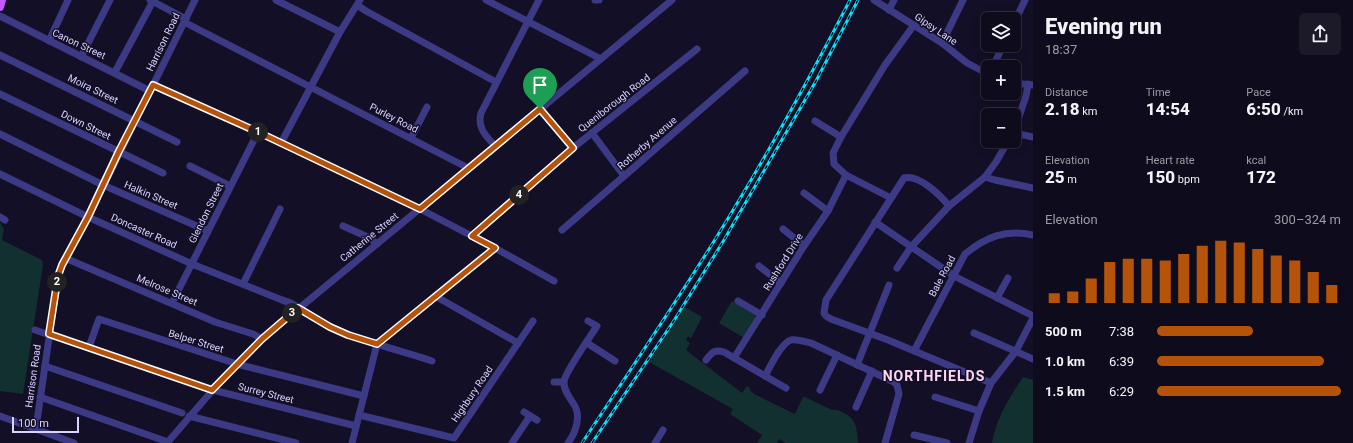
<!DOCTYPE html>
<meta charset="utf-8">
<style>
:root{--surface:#0e0b1c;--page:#1c1929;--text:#f1f3f6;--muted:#9b9ba3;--line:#2e2b3b;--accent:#b45309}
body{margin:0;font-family:Roboto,sans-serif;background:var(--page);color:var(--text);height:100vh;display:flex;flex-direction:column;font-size:15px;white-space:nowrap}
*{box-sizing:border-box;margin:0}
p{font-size:13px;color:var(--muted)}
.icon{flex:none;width:22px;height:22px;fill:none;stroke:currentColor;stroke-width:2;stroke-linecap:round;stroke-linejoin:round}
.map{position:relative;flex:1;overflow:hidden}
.details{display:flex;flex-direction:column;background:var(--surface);width:320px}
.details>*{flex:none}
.controls{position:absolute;left:981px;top:12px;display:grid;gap:8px}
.controls a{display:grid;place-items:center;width:40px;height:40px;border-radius:6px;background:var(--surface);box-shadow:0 2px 10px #0003,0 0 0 1px var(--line);font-size:20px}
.scale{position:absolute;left:12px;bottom:10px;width:67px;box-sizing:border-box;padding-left:4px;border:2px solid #d9d4ff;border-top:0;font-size:11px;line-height:14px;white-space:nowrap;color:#d9d4ff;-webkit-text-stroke:3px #130f26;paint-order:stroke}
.pin{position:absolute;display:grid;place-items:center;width:34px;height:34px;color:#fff;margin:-41px -17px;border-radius:50% 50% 50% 0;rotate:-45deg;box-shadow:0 0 4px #0007}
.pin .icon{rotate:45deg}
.km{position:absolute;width:20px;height:20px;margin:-10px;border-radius:50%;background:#222;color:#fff;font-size:11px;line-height:20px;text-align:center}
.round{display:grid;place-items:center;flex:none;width:42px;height:42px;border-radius:6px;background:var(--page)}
.summary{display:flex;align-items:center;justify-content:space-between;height:68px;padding:0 12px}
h1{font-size:22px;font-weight:800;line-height:30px}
.figures{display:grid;grid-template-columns:repeat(3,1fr);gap:6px;height:68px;padding:4px 12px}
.figures div{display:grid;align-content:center}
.figures b{font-size:17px;font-weight:800}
.figures small{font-size:11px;font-weight:400}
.figures p{font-size:11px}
.chart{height:112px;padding:8px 12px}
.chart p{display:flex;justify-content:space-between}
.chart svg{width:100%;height:72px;margin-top:4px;stroke:var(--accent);stroke-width:6}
ul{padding:0 12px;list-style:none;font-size:13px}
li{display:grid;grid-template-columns:64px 48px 1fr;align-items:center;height:30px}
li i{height:10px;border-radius:5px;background:var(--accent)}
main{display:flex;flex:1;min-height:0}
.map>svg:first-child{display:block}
</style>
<main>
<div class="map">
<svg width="1033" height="443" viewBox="0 0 1033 443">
<rect width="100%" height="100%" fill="#130f26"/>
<g fill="#12302f">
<path d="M0,222l4,7 -2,11 40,20 1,5 -20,129 -23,-3z"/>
<path d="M732,301l23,14 1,6 -10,18 -27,-16z"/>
<path d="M685,307l17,10 -11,21 -3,-2 -2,4 4,3 -4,7 56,43 5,-7 3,2v2l4,4 41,20 8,-17h2l27,13c5,-1 8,1 12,3 13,6 13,17 14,30h-72l-7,-4 -2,4h-20l5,-8 -32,-21 3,-5 -84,-47z"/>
<path d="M1023,377l10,3v63h-41c5,-27 16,-43 31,-66z"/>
</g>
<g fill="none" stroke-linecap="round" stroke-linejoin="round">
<g stroke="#3d3a85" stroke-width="7">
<path d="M150,0l36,19"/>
<path d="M276,0l64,32"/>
<path d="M486,0l115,59"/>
<path d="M595,0h4"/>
<path d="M874,0l68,43 25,20 21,11"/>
<path d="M357,5l9,6 130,71"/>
<path d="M889,10l5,-10"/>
<path d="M0,16l150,75"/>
<path d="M184,22l284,146"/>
<path d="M1014,23l11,-23"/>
<path d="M49,41l19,-41"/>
<path d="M942,43l21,-43"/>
<path d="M0,55l177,87"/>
<path d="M81,57l29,-57"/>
<path d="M993,67l10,-22"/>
<path d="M115,72l38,-71"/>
<path d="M1014,83l19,2"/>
<path d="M153,85l105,47 162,77 75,39 59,33"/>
<path d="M0,94l163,79"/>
<path d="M540,109l33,39"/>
<path d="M815,121l26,16"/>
<path d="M1014,131l12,-35 2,-12"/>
<path d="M592,133l32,43"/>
<path d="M1014,133l19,4"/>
<path d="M0,134l103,51 105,46"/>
<path d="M411,138l16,-31"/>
<path d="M281,143l59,-111 20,-32"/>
<path d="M495,146c-9,-10 -18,-18 -14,-33l58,-113"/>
<path d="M190,166l40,20"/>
<path d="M0,174l88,43 104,47 90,36c19,5 33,21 51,28 31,14 66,22 99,33"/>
<path d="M985,177l10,3 38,8"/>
<path d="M804,193l24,18"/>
<path d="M891,198l-45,-23 -12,-11 -1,-11 8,-16 44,-72 29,-40"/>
<path d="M949,206c-9,-11 -30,-32 -45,-28l-78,122 -2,13 2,3 5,3 57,21 103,43"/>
<path d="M0,217l5,3"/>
<path d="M875,222l79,54 79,40"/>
<path d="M343,226l27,12 7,6"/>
<path d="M783,229l21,17"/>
<path d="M562,230l183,-159"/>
<path d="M472,236l101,-88 124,-99"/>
<path d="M65,258l150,64 38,12 9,5"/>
<path d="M759,266l22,17"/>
<path d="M897,268l14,-21 38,-41 36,-29 11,-15 12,-21"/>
<path d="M243,284l37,-75"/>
<path d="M435,296l83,47"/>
<path d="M997,298l11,-20"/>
<path d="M738,301l24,14"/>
<path d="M172,303l86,-171"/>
<path d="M35,330l178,60 143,36"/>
<path d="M974,333l59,26"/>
<path d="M587,343l28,18"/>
<path d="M377,344l118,-96"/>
<path d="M89,347l10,-28 138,45 127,32"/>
<path d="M914,351l51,-97c21,-17 40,-25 68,-19"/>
<path d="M734,358l70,-112 24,-35 18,-36"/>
<path d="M706,360c6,-8 9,-11 18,-8l41,24"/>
<path d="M857,365l32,-80"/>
<path d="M45,366l137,47"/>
<path d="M554,382h10"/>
<path d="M786,388l-21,-12c5,-9 16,-33 26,-36 7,-1 14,2 20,3l83,39 3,3 2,9 -14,49"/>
<path d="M820,390l17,-35"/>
<path d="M40,397l128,45"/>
<path d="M935,397l44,14"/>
<path d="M856,407l16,-36"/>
<path d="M524,412l13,8"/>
<path d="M359,415l95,23 79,-117"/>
<path d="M0,416l74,27"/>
<path d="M189,416l107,27"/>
<path d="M36,428l22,-152 4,-11 26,-48 107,-217"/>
<path d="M914,435l33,8"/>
<path d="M167,443l57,-66 38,-38 410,-339"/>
<path d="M352,443l25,-99"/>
<path d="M512,443l18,-27"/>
<path d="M568,443c8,-11 14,-28 5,-40 -4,-7 -10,-13 -9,-22 2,-10 26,-44 33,-55l-9,-5"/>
<path d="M655,443l8,-13"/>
<path d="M969,443l10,-32 12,-28 25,-32 17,-33"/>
</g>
<path stroke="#c25bff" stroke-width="8" d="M0,7l2,-7"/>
<defs>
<g id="rail">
<path d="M582,443c45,-68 91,-136 134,-205 48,-77 92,-157 134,-238"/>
<path d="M592,443l83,-124 49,-79 92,-159 42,-81"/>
</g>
</defs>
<use href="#rail" stroke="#00e5ff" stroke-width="3"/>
<use href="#rail" stroke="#130f26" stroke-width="1.5" stroke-dasharray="4.5" stroke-linecap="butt"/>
</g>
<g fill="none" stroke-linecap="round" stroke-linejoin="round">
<defs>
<path id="route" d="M153,85l105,47 162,77 120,-100 33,39 -101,88 23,12 -118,96 -29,-9 -18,-8 -32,-19 -36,31 -50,51 -163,-56 9,-58 4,-11 26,-48 31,-66z"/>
</defs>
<use href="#route" stroke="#fff" stroke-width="8"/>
<use href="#route" stroke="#b45309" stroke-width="5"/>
</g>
<g text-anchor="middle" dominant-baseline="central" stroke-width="3" stroke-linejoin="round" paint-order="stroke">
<g font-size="10" fill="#d9d4ff" stroke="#130f26">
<text transform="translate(936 29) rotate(34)">Gipsy Lane</text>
<text transform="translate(163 42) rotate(-64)">Harrison Road</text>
<text transform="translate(79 44) rotate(25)">Canon Street</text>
<text transform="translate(93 89) rotate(26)">Moira Street</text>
<text transform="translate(614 103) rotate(-38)">Queniborough Road</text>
<text transform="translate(394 118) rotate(27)">Purley Road</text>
<text transform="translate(86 125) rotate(26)">Down Street</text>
<text transform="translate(647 143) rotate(-41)">Rotherby Avenue</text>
<text transform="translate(151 195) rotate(23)">Halkin Street</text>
<text transform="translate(206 213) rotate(-64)">Glendon Street</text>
<text transform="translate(144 231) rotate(24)">Doncaster Road</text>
<text transform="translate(369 237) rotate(-39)">Catherine Street</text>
<text transform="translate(783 262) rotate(-58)">Rushford Drive</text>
<text transform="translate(942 276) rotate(-62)">Bale Road</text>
<text transform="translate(167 290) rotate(23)">Melrose Street</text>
<text transform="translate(196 341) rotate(17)">Belper Street</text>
<text transform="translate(33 376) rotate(-82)">Harrison Road</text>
<text transform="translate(266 393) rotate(14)">Surrey Street</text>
<text transform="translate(472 394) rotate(-56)">Highbury Road</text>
</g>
<g font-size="14" font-weight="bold" letter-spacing="1" fill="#ffd6f0" stroke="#130f26">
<text x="934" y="376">NORTHFIELDS</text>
</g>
</g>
</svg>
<div class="controls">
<a><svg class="icon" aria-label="layers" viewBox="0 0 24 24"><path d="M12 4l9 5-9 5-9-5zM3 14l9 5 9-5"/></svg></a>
<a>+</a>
<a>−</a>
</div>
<div class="scale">100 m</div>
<div class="pin" style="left:540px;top:109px;background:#1e9e55"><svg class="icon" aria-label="arrive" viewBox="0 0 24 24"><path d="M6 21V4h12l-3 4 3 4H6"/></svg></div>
<b class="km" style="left:258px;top:132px">1</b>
<b class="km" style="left:57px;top:282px">2</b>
<b class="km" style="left:292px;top:313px">3</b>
<b class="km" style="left:519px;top:195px">4</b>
</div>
<section class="details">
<div class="summary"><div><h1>Evening run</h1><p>18:37</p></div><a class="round"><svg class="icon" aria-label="share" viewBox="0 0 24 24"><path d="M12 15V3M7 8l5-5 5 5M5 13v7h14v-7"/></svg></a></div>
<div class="figures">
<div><p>Distance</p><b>2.18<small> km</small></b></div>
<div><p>Time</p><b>14:54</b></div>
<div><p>Pace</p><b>6:50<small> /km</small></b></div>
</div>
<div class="figures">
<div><p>Elevation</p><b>25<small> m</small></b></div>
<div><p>Heart rate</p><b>150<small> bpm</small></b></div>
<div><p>kcal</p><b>172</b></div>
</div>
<div class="chart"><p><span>Elevation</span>300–324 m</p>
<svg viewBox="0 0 160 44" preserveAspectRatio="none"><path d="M5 44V38M15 44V37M25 44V29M35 44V19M45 44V17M55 44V17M65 44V18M75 44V14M85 44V9M95 44V6M105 44V7M115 44V11M125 44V15M135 44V18M145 44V25M155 44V33"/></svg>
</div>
<ul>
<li><b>500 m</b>7:38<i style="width:52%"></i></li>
<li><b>1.0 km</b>6:39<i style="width:91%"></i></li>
<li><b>1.5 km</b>6:29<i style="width:100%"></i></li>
</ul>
</section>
</main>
